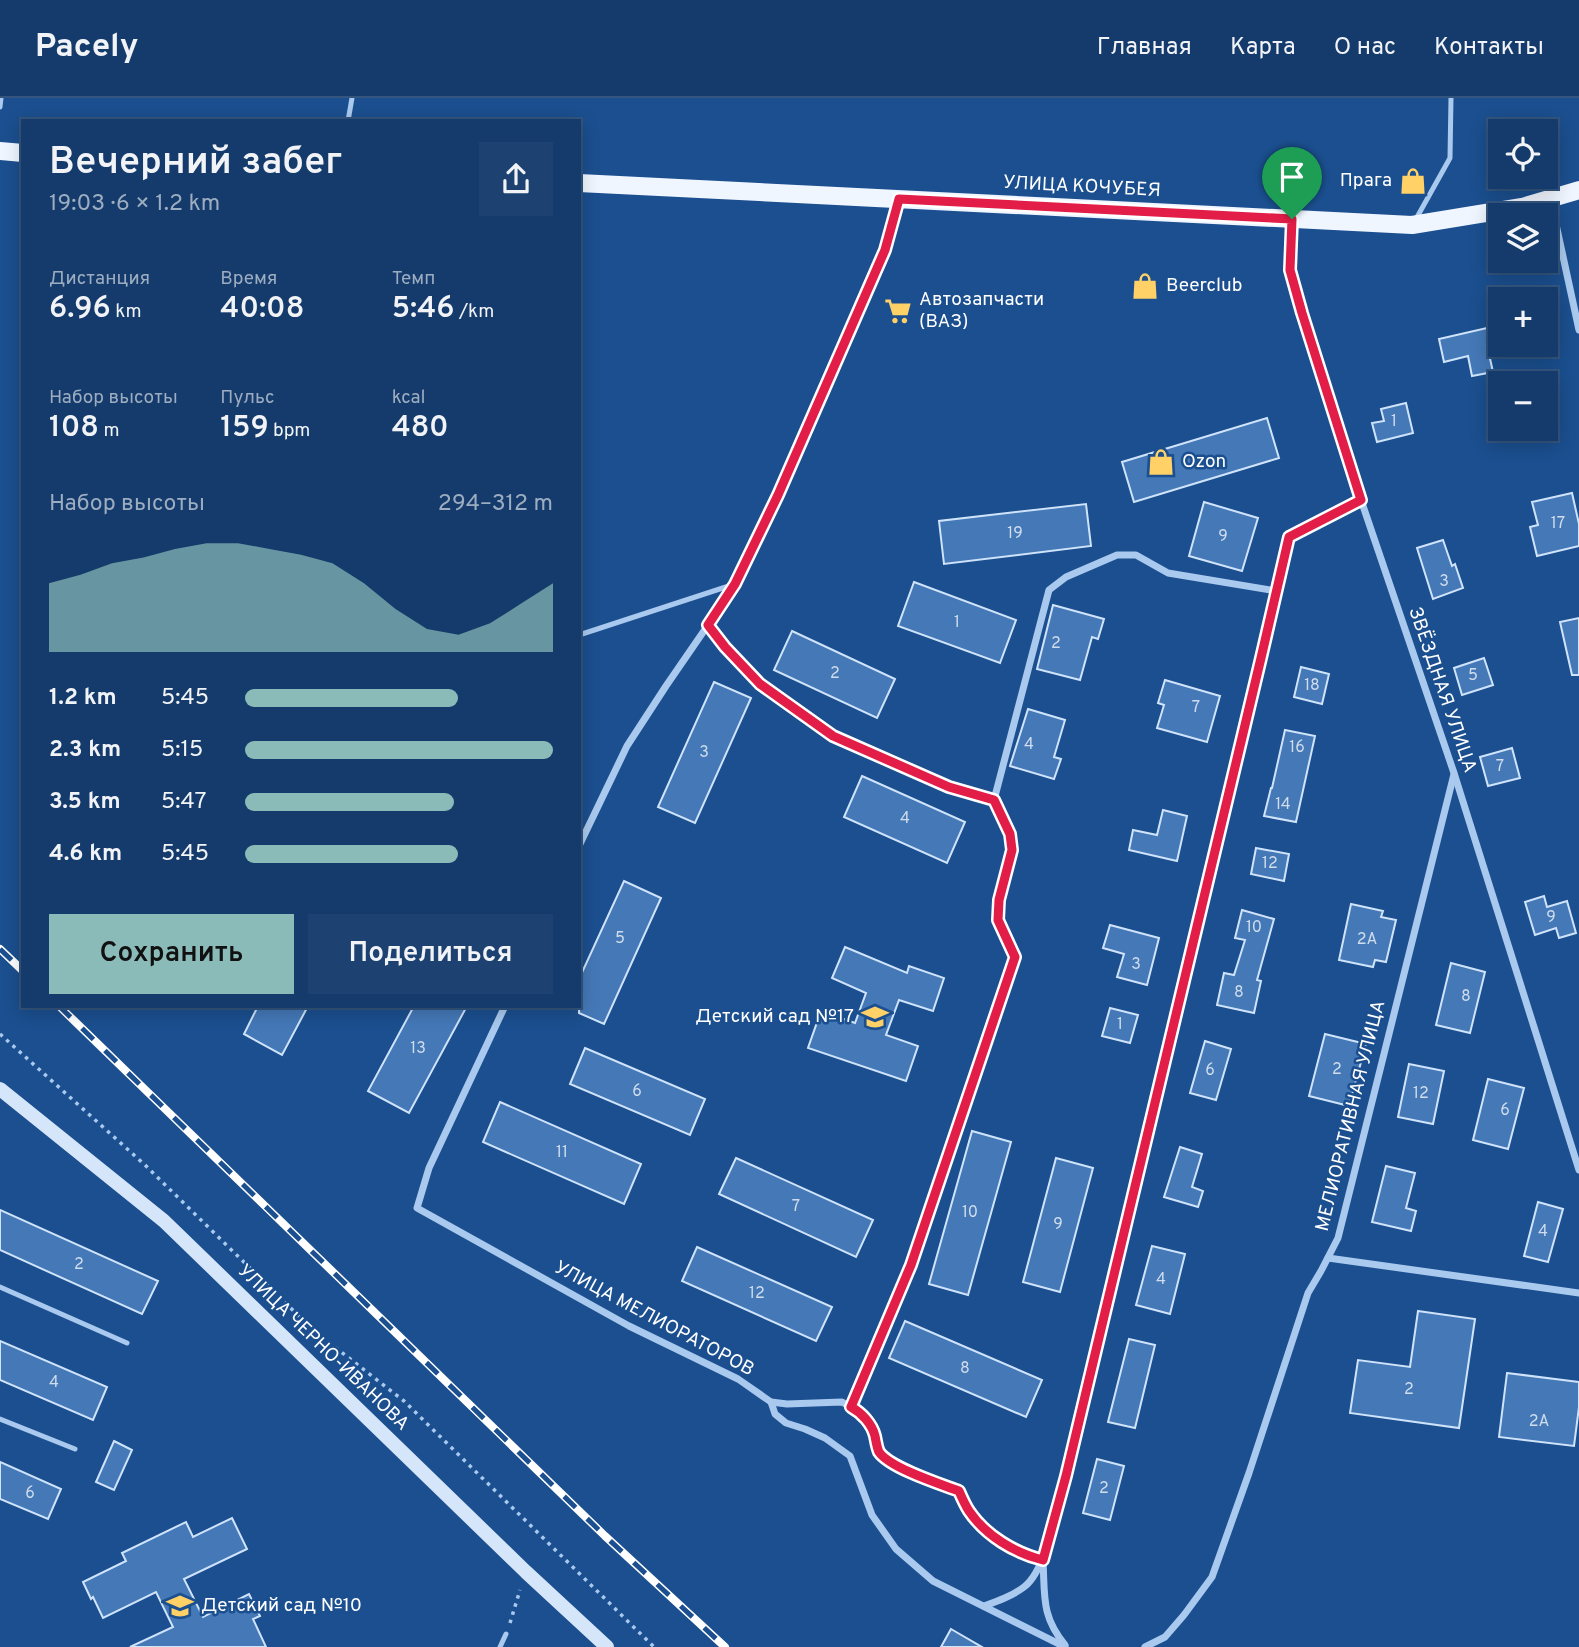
<!DOCTYPE html>
<html lang="ru">
<meta charset="utf-8">
<style>
:root{--surface:#143b6b;--page:#1d4271;--text:#f1f3f6;--muted:#9dadc1;--line:#33557e;--accent:#8bbbb9}
body{margin:0;font-family:Overpass,sans-serif;background:var(--page);color:var(--text);height:100vh;display:flex;flex-direction:column;font-size:26px;white-space:nowrap}
*{box-sizing:border-box;margin:0}
p{font-size:23px;color:var(--muted)}
.icon{flex:none;width:38px;height:38px;fill:none;stroke:currentColor;stroke-width:2;stroke-linecap:round;stroke-linejoin:round}
.map{position:relative;flex:1;overflow:hidden}
.sheet{position:absolute;left:21px;top:21px;width:560px;height:889px;display:flex;flex-direction:column;background:var(--surface);border-radius:0px;box-shadow:0 4px 18px #0003,0 0 0 2px var(--line)}
.sheet>*{flex:none}
.buttons{position:absolute;left:1488px;top:21px;display:grid;gap:14px}
.buttons a{display:grid;place-items:center;width:70px;height:70px;border-radius:0px;background:var(--surface);box-shadow:0 4px 18px #0003,0 0 0 2px var(--line);font-size:35px}
.pin{position:absolute;display:grid;place-items:center;width:60px;height:60px;color:#fff;margin:-72px -30px;border-radius:50% 50% 50% 0;rotate:-45deg;box-shadow:0 0 7px #0007}
.pin .icon{rotate:45deg}
.round{display:grid;place-items:center;flex:none;width:74px;height:74px;border-radius:0px;background:var(--page)}
.head{display:flex;align-items:center;justify-content:space-between;height:119px;padding:0 28px}
h1{font-size:38px;font-weight:600;line-height:52px}
.metrics{display:grid;grid-template-columns:repeat(3,1fr);gap:10px;height:119px;padding:7px 28px}
.metrics div{display:grid;align-content:center}
.metrics b{font-size:30px;font-weight:600}
.metrics small{font-size:19px;font-weight:400}
.metrics p{font-size:19px}
.chart{height:196px;padding:14px 28px}
.chart p{display:flex;justify-content:space-between}
.chart svg{width:100%;height:126px;margin-top:7px;fill:var(--accent);opacity:.7}
.action{display:flex;gap:14px;margin-top:auto;padding:14px 28px}
.action a{flex:1;height:80px;border-radius:0px;background:var(--accent);color:#111;font-size:28px;font-weight:600;line-height:80px;text-align:center}
.action a+a{background:var(--page);color:var(--text)}
ul{padding:0 28px;list-style:none;font-size:23px}
li{display:grid;grid-template-columns:112px 84px 1fr;align-items:center;height:52px}
li i{height:18px;border-radius:9px;background:var(--accent)}
header{display:flex;align-items:center;gap:42px;box-sizing:border-box;height:98px;padding:0 35px;background:var(--surface);border-bottom:2px solid var(--line)}
header strong{font-size:33px}
nav{display:flex;gap:38px;margin-inline-start:auto;font-size:24px}
.map>svg:first-child{display:block}
</style>
<header>
<strong>Pacely</strong>
<nav><a>Главная</a><a>Карта</a><a>О нас</a><a>Контакты</a></nav>
</header>
<div class="map">
<svg width="1579" height="1549" viewBox="0 0 1579 1549">
<rect width="100%" height="100%" fill="#1b4f8f"/>
<g fill="#4478b7" stroke="#cfe3fa" stroke-width="2">
<path d="M1500,227v17l-13,3 6,27 -21,4 -4,-20 -24,6 -5,-23z"/>
<path d="M1406,305l7,30 -36,9 -5,-19 12,-2 -3,-12z"/>
<path d="M1267,320l12,40 -145,44 -12,-40z"/>
<path d="M1572,395l7,31v22l-42,10 -7,-29 8,-2 -6,-23z"/>
<path d="M1204,404l54,16 -16,53 -53,-15z"/>
<path d="M1086,406l5,42 -147,18 -5,-43z"/>
<path d="M1443,442l9,26 3,-2 8,24 -30,11 -16,-51z"/>
<path d="M914,484l102,38 -16,43 -102,-37z"/>
<path d="M1053,507l51,14 -6,20 -6,-2 -12,43 -43,-11z"/>
<path d="M1579,520v57h-7l-12,-53z"/>
<path d="M792,533l103,48 -18,39 -103,-48z"/>
<path d="M1484,560l9,27 -31,10 -8,-27z"/>
<path d="M1301,569l28,7 -7,30 -28,-7z"/>
<path d="M1165,582l55,16 -13,46 -50,-14 7,-23 -6,-2z"/>
<path d="M714,584l37,16 -56,125 -37,-16z"/>
<path d="M1028,611l37,11 -11,37 7,2 -7,20 -44,-13z"/>
<path d="M1285,632l30,6 -19,86 -32,-6 7,-28h1z"/>
<path d="M1512,650l8,30 -32,8 -8,-29z"/>
<path d="M862,678l103,46 -18,41 -103,-46z"/>
<path d="M1163,712l24,6 -10,45 -48,-11 4,-20 24,5z"/>
<path d="M1256,750l33,6 -5,27 -33,-7z"/>
<path d="M624,783l37,17 -57,126 -25,-11v-34z"/>
<path d="M1544,798l3,11 20,-6 9,32 -17,5 -3,-10 -21,7 -10,-33z"/>
<path d="M1351,806l32,7 -2,6 15,3 -10,42 -11,-2 -2,7 -34,-7z"/>
<path d="M1242,812l32,9 -17,61 4,1 -7,32 -37,-8 7,-32 10,2 11,-35 -10,-2z"/>
<path d="M1110,827l49,13 -12,47 -30,-8 7,-23 -21,-6z"/>
<path d="M845,849l62,26 2,-7 35,12 -11,33 -34,-11 -13,35 32,11 -12,35 -98,-33 13,-37 34,12 11,-30 -34,-15z"/>
<path d="M1451,865l34,9 -15,61 -34,-8z"/>
<path d="M258,908h50l-26,49 -38,-21z"/>
<path d="M414,908h53l-58,107 -41,-22z"/>
<path d="M1110,910l28,7 -8,28 -28,-7z"/>
<path d="M1325,936l41,10 -17,62 -40,-10z"/>
<path d="M1205,943l26,8 -15,51 -26,-7z"/>
<path d="M585,950l120,51 -15,36 -120,-51z"/>
<path d="M1409,966l35,7 -11,53 -35,-7z"/>
<path d="M1488,981l36,9 -16,61 -35,-9z"/>
<path d="M500,1004l141,62 -17,40 -141,-62z"/>
<path d="M972,1033l39,11 -43,153 -39,-11z"/>
<path d="M1180,1049l22,7 -10,33 11,4 -5,16 -34,-10z"/>
<path d="M736,1060l137,62 -17,37 -137,-63z"/>
<path d="M1056,1060l37,10 -33,124 -37,-10z"/>
<path d="M1386,1068l29,7 -9,35 10,3 -5,20 -39,-9z"/>
<path d="M1538,1104l25,7 -15,53 -24,-6z"/>
<path d="M0,1112l158,71 -16,33 -142,-64z"/>
<path d="M1152,1148l33,8 -15,60 -34,-9z"/>
<path d="M697,1149l135,60 -16,34 -134,-60z"/>
<path d="M1418,1213l57,8 -16,109 -109,-15 8,-53 52,7z"/>
<path d="M905,1223l137,59 -16,37 -137,-59z"/>
<path d="M1129,1241l26,6 -20,83 -27,-6z"/>
<path d="M0,1243l107,46 -14,33 -93,-40z"/>
<path d="M1507,1275l72,9v25l-5,39 -75,-9z"/>
<path d="M114,1343l18,9 -18,40 -18,-8z"/>
<path d="M1097,1361l27,7 -14,54 -27,-7z"/>
<path d="M0,1364l61,27 -13,30 -48,-20z"/>
<path d="M232,1420l15,31 -63,30 19,38 46,-23 11,22 -7,3 13,28h-136l43,-20 -17,-35 -53,26 -10,-21 -2,2 -8,-17 43,-21 -4,-8 64,-31 7,15z"/>
<path d="M951,1531l31,18h-41z"/>
</g>
<g fill="none" stroke-linecap="round" stroke-linejoin="round">
<g stroke="#a9c9ee" stroke-width="3.5" stroke-dasharray="3.5 5" stroke-linecap="butt">
<path d="M0,936l145,131 168,165 91,71 250,246"/>
<path d="M510,1525l10,-33"/>
</g>
<g stroke="#a9c9ee" stroke-width="5">
<path d="M0,9l1,-9"/>
<path d="M348,23l4,-23"/>
<path d="M1416,121l34,-61 1,-60"/>
<path d="M708,527l17,22 35,37 73,52 116,51 45,13 16,34 2,17 -13,49 -1,21 17,36 -104,308 -60,142"/>
<path d="M579,537l156,-51"/>
<path d="M0,1189l127,56"/>
<path d="M0,1321l75,30"/>
<path d="M500,1549l6,-13"/>
</g>
<g stroke="#a9c9ee" stroke-width="7">
<path d="M1548,102l6,15 25,115"/>
<path d="M1291,122l-1,50 12,43 59,187 93,273 125,397"/>
<path d="M994,702l55,-210 17,-13 51,-22h19l32,18 109,18"/>
<path d="M579,748l48,-100 39,-60 42,-61 27,-41 13,-26 30,-63 107,-245 13,-50"/>
<path d="M505,908l-76,162 -12,40 212,118 109,53 33,23 16,2 55,-2 17,10 14,17 6,23 6,6 21,13 53,20c3,7 6,14 10,20 17,25 46,42 74,49"/>
<path d="M1328,1160l251,35"/>
<path d="M771,1304l4,12 11,9 19,6 20,9 25,18 22,59 24,34 37,32 132,66"/>
<path d="M1043,1463c2,35 -2,55 22,84"/>
<path d="M984,1508c14,-5 28,-10 40,-19 23,-17 34,-83 42,-111l195,-818 28,-121 72,-37"/>
<path d="M1145,1549l20,-10 19,-22 28,-38 37,-104 59,-180 13,-22 17,-33 116,-464"/>
</g>
<path stroke="#d6e6fa" stroke-width="14" d="M0,991l164,132 362,351 81,75"/>
<g stroke="#f0f6ff" stroke-width="18">
<path d="M0,53l23,2"/>
<path d="M579,85l833,42 110,-18 57,-17"/>
</g>
<defs>
<g id="rail">
<path d="M0,851l23,22"/>
<path d="M59,908l546,530 120,111"/>
</g>
</defs>
<use href="#rail" stroke="#fff" stroke-width="8"/>
<use href="#rail" stroke="#1b4f8f" stroke-width="5" stroke-dasharray="16" stroke-linecap="butt"/>
</g>
<g fill="none" stroke-linecap="round" stroke-linejoin="round">
<defs>
<path id="route" d="M899,101l393,20 -2,51 12,43 59,187 -72,37 -28,121 -195,818 -23,84c-28,-7 -57,-24 -74,-49 -4,-6 -7,-13 -10,-20 -19,-7 -69,-23 -80,-39 -2,-4 -3,-11 -4,-16 -3,-12 -13,-23 -24,-29l60,-142 104,-308 -17,-37 1,-20 13,-50 -2,-16 -16,-34 -45,-13 -116,-51 -73,-52 -35,-37 -17,-22 27,-41 43,-89 107,-245z"/>
</defs>
<use href="#route" stroke="#fff" stroke-width="14"/>
<use href="#route" stroke="#e11d48" stroke-width="9"/>
</g>
<defs>
<symbol id="shop-bare" viewBox="-9 -9 18 18"><path d="M-5-2.5h2.3a2.7 3.5 0 0 1 5.4 0H5L5.5 6h-11ZM-1.5-2.5h3a1.5 2.3 0 0 0-3 0Z" fill="#ffd166" stroke="#1b4f8f" stroke-width="2.5" paint-order="stroke"/></symbol>
<symbol id="supermarket-bare" viewBox="-9 -9 18 18"><path d="M-6-5.5h2.5l.6 2H6L4.5 2H-2.5L-4.4-4H-6ZM-1.5 3.2a1.3 1.3 0 1 0 .1 0ZM3 3.2a1.3 1.3 0 1 0 .1 0Z" fill="#ffd166" stroke="#1b4f8f" stroke-width="2.5" paint-order="stroke"/></symbol>
<symbol id="school-bare" viewBox="-9 -9 18 18"><path d="M0-5L7-2L0 1L-7-2ZM-4 1L0 2.5L4 1V4Q0 6-4 4Z" fill="#ffd166" stroke="#1b4f8f" stroke-width="2.5" paint-order="stroke"/></symbol>
</defs>
<g fill-rule="evenodd">
<use href="#shop-bare" x="1394" y="64" width="38" height="38"/>
<use href="#shop-bare" x="1126" y="169" width="38" height="38"/>
<use href="#supermarket-bare" x="879" y="194" width="38" height="38"/>
<use href="#shop-bare" x="1142" y="345" width="38" height="38"/>
<use href="#school-bare" x="856" y="900" width="38" height="38"/>
<use href="#school-bare" x="161" y="1489" width="38" height="38"/>
</g>
<g text-anchor="middle" dominant-baseline="central" stroke-width="5" stroke-linejoin="round" paint-order="stroke">
<g font-size="16" fill="#d0dded">
<text x="1394" y="324">1</text>
<text x="1558" y="426">17</text>
<text x="1015" y="436">19</text>
<text x="1223" y="439">9</text>
<text x="1444" y="484">3</text>
<text x="957" y="525">1</text>
<text x="1056" y="546">2</text>
<text x="835" y="576">2</text>
<text x="1473" y="578">5</text>
<text x="1312" y="588">18</text>
<text x="1196" y="610">7</text>
<text x="1029" y="647">4</text>
<text x="1297" y="650">16</text>
<text x="704" y="655">3</text>
<text x="1500" y="669">7</text>
<text x="1283" y="707">14</text>
<text x="905" y="721">4</text>
<text x="1270" y="766">12</text>
<text x="1551" y="820">9</text>
<text x="1254" y="830">10</text>
<text x="620" y="841">5</text>
<text x="1367" y="842">2А</text>
<text x="1136" y="867">3</text>
<text x="1239" y="895">8</text>
<text x="1466" y="899">8</text>
<text x="1120" y="927">1</text>
<text x="418" y="951">13</text>
<text x="1337" y="972">2</text>
<text x="1210" y="973">6</text>
<text x="637" y="994">6</text>
<text x="1421" y="996">12</text>
<text x="1505" y="1013">6</text>
<text x="562" y="1055">11</text>
<text x="796" y="1109">7</text>
<text x="970" y="1115">10</text>
<text x="1058" y="1127">9</text>
<text x="1543" y="1134">4</text>
<text x="79" y="1167">2</text>
<text x="1161" y="1182">4</text>
<text x="757" y="1196">12</text>
<text x="965" y="1271">8</text>
<text x="54" y="1285">4</text>
<text x="1409" y="1292">2</text>
<text x="1539" y="1324">2А</text>
<text x="1104" y="1391">2</text>
<text x="30" y="1396">6</text>
</g>
<g font-size="19" fill="#fff" stroke="#1b4f8f" text-anchor="start">
<text x="1392" y="83" text-anchor="end">Прага</text>
<text x="1166" y="188">Beerclub</text>
<text x="919" y="202">Автозапчасти<tspan x="919" dy="22">(ВАЗ)</tspan></text>
<text x="1182" y="364">Ozon</text>
<text x="854" y="919" text-anchor="end">Детский сад №17</text>
<text x="201" y="1508">Детский сад №10</text>
</g>
<g font-size="19" fill="#fff" stroke="#1b4f8f">
<text transform="translate(1082 89) rotate(3)">УЛИЦА КОЧУБЕЯ</text>
<text transform="translate(1442 592) rotate(71)">ЗВЁЗДНАЯ УЛИЦА</text>
<text transform="translate(1351 1018) rotate(-76)">МЕЛИОРАТИВНАЯ УЛИЦА</text>
<text transform="translate(654 1221) rotate(28)">УЛИЦА МЕЛИОРАТОРОВ</text>
<text transform="translate(323 1250) rotate(44)">УЛИЦА ЧЕРНО-ИВАНОВА</text>
</g>
</g>
</svg>
<div class="buttons">
<a><svg class="icon" aria-label="locate" viewBox="0 0 24 24"><circle cx="12" cy="12" r="6"/><path d="M12 2v4M12 18v4M2 12h4M18 12h4"/></svg></a>
<a><svg class="icon" aria-label="layers" viewBox="0 0 24 24"><path d="M12 4l9 5-9 5-9-5zM3 14l9 5 9-5"/></svg></a>
<a>+</a>
<a>−</a>
</div>
<div class="pin" style="left:1292px;top:121px;background:#1e9e55"><svg class="icon" aria-label="arrive" viewBox="0 0 24 24"><path d="M6 21V4h12l-3 4 3 4H6"/></svg></div>
<section class="sheet">
<div class="head"><div><h1>Вечерний забег</h1><p>19:03 · 6 × 1.2 km</p></div><a class="round"><svg class="icon" aria-label="share" viewBox="0 0 24 24"><path d="M12 15V3M7 8l5-5 5 5M5 13v7h14v-7"/></svg></a></div>
<div class="metrics">
<div><p>Дистанция</p><b>6.96<small> km</small></b></div>
<div><p>Время</p><b>40:08</b></div>
<div><p>Темп</p><b>5:46<small> /km</small></b></div>
</div>
<div class="metrics">
<div><p>Набор высоты</p><b>108<small> m</small></b></div>
<div><p>Пульс</p><b>159<small> bpm</small></b></div>
<div><p>kcal</p><b>480</b></div>
</div>
<div class="chart"><p><span>Набор высоты</span>294–312 m</p>
<svg viewBox="0 0 160 44" preserveAspectRatio="none"><path d="M0 44V20L10 17L20 13L30 11L40 8L50 6L60 6L70 8L80 10L90 13L100 20L110 29L120 36L130 38L140 34L150 27L160 20V44z"/></svg>
</div>
<ul>
<li><b>1.2 km</b>5:45<i style="width:69%"></i></li>
<li><b>2.3 km</b>5:15<i style="width:100%"></i></li>
<li><b>3.5 km</b>5:47<i style="width:68%"></i></li>
<li><b>4.6 km</b>5:45<i style="width:69%"></i></li>
</ul>
<div class="action"><a>Сохранить</a><a>Поделиться</a></div>
</section>
</div>
